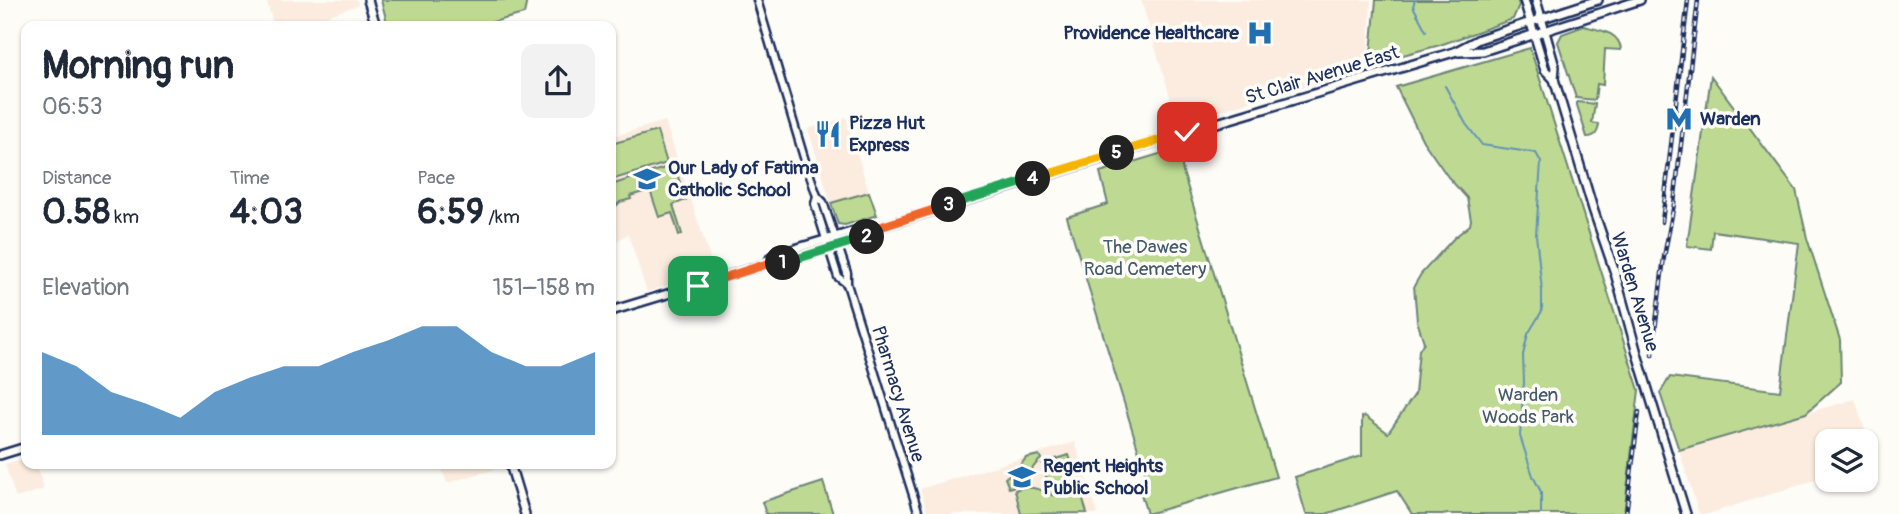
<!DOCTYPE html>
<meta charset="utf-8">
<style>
:root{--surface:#fff;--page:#f2f2f3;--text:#1f2937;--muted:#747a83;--accent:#1f6fb2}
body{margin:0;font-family:Pangolin,sans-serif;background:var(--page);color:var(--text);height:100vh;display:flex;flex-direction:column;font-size:26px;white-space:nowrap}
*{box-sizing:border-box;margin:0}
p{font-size:23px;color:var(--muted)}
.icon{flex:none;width:38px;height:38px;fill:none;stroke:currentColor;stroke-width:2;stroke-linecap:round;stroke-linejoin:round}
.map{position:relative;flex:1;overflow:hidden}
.panel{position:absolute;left:21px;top:21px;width:595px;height:448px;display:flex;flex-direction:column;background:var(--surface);border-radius:14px;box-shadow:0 2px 5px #0004}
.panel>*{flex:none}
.fabs{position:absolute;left:1815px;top:429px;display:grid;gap:14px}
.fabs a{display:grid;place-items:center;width:63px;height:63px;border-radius:14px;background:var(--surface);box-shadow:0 2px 5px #0004;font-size:35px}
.pin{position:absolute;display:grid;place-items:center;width:60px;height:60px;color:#fff;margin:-30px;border-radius:14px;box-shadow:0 4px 10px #0006}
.km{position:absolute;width:35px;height:35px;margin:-18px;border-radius:50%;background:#222;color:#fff;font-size:19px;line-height:35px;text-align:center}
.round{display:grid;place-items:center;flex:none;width:74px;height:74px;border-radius:14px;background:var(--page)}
.headline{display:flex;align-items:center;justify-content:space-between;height:119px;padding:0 21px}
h1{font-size:38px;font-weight:700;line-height:52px}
.stats{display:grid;grid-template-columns:repeat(3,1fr);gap:10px;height:119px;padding:7px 21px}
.stats div{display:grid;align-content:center}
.stats b{font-size:35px;font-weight:700}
.stats small{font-size:19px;font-weight:400}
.stats p{font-size:19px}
.chart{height:196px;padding:14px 21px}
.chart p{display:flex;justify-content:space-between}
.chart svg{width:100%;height:126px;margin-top:7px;fill:var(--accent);opacity:.7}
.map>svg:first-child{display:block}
</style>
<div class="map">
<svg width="1899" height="514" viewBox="0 0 1899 514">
<rect width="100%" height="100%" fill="#fdfcf7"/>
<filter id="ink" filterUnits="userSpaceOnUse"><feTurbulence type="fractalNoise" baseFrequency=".0143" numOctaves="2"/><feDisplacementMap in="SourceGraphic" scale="14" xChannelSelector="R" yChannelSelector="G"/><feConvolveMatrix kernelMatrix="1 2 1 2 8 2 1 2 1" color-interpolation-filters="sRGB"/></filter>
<g filter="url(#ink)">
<g fill="#fbecdf">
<path d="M266,0h91l1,5 -61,21h-23z"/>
<path d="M1141,0h230l-3,67 -65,20 -35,9 -90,27z"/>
<path d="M846,117l23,75 -38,11 -23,-74z"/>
<path d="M665,121l49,149 -67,22 -19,-58 -11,7 -6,-21v-83z"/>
<path d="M1855,399l19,60 -4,4 -4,1v-23h-39v35l-119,38h-9l-20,-64z"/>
<path d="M1075,442l23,72h-170l-8,-25z"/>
<path d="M26,458v6h10l8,25 -28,9 -11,-34z"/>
<path d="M440,464h62l1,3 -56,16z"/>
</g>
<g fill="#beda92" stroke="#6c8478" stroke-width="2">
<path d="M381,0h146l-3,14 -47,12h-89z"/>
<path d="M1376,0h141l2,5 -6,14 -73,26 -70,19z"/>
<path d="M1584,26c15,4 36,6 37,24l-16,-1 -2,36 -6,-1 -2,16 -19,-2 -18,-56 4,-8z"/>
<path d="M1530,48l109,342 -15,124h-212l-15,-23 -71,23h-20l-11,-37 67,-21v-39l3,-1 23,17 27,-39 4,-44 5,-8 -7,-21 -3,-35 7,-12 33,-36 16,-13 1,-5 -4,-22 -19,-21 -25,-36 -27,-54z"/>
<path d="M1711,76l85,114 11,48 33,102 1,42 -35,31 -127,37 -19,-57 10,-16 110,14 19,-148 -86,-12 -2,18 -24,-3z"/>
<path d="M1577,102l18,2 -3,19 7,1c-1,8 -3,13 -12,13l-10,-32z"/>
<path d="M657,131l10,32 -56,17v-36z"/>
<path d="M1179,148l4,24 93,305 -129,37 -9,-30 10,-3 -81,-264 41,-13 -8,-32z"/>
<path d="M674,165l12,35 -13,5 9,29 -3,1 -7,-22 -13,4 -9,-27 -20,6 1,3 -11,3 -4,4 -5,-21z"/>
<path d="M869,192l8,23 -32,10 -7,-1 -7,-21z"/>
<path d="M1039,455l2,4c-13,11 -13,23 -32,29l-4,-10 14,-11 7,-9z"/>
<path d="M1069,455l18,58 -66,1 -6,-24c12,-5 26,-1 37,5l-10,-32z"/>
<path d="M823,482l10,32h-67l-4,-12z"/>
</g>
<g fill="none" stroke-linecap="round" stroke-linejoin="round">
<g stroke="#6291b7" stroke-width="2">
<path d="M1415,0l-2,6 13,25"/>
<path d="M1445,86l21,38 16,21 54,8 5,9 -5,73 6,55v21l-14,23 -5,21 1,27 -4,54 13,40 8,16v22"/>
</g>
<defs>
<g id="tertiary">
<path d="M757,0l48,161 12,35 6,6 24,71v11l72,230"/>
<path d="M817,196l-2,8 23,73 9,7"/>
</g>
<g id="secondary">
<path d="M368,0l8,26"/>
<path d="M1524,0l21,70 9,9"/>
<path d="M1536,0l19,67 -1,12 39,130 22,64 23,84 48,157"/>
<path d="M1459,52l24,-1 157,-51"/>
<path d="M767,264l4,-7 17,-6 80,-24 9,1 310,-96 267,-80 25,-13 119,-39"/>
<path d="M611,311l156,-47 6,2 97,-31 7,-7"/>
<path d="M0,455l26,-8"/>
<path d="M510,464l15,50"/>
</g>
</defs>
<use href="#tertiary" stroke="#1b2f5e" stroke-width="11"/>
<use href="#secondary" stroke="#1b2f5e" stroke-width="12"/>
<use href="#tertiary" stroke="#fdfcf7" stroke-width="6"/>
<use href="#secondary" stroke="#fdfcf7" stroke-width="7"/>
<defs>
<g id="rail">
<path d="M1662,222l26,-222"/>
<path d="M1652,355l12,-98 10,-53 24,-204"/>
<path d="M1626,514l13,-102"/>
</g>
</defs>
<use href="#rail" stroke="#1b2f5e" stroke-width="4.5"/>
<use href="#rail" stroke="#fdfcf7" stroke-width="2" stroke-dasharray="5" stroke-linecap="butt"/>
</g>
</g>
<g fill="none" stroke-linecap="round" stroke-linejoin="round" filter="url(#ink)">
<defs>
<path id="split-1" d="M698,286l69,-22 7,2 9,-3"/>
<path id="split-2" d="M783,263l84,-26"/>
<path id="split-3" d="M867,237l10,-9 72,-23"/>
<path id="split-4" d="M949,205l84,-26"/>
<path id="split-5" d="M1033,179l84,-26"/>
<path id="split-6" d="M1117,153l70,-21"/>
</defs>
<use href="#split-1" stroke="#fff" stroke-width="14"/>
<use href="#split-2" stroke="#fff" stroke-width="14"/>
<use href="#split-3" stroke="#fff" stroke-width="14"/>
<use href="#split-4" stroke="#fff" stroke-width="14"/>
<use href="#split-5" stroke="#fff" stroke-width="14"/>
<use href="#split-6" stroke="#fff" stroke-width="14"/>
<use href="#split-1" stroke="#f0652b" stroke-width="9"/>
<use href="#split-2" stroke="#22a559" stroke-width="9"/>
<use href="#split-3" stroke="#f0652b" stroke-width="9"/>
<use href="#split-4" stroke="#22a559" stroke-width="9"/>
<use href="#split-5" stroke="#f5b400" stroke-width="9"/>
<use href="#split-6" stroke="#f5b400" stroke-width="9"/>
</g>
<defs>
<symbol id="hospital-bare" viewBox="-9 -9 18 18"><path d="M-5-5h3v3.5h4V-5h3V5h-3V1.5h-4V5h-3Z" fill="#1f6fb2" stroke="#fdfcf7" stroke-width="2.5" paint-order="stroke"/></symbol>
<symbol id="metro-bare" viewBox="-9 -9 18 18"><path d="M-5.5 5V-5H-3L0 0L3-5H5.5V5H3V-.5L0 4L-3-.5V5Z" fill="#1f6fb2" stroke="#fdfcf7" stroke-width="2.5" paint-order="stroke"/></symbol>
<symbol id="restaurant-bare" viewBox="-9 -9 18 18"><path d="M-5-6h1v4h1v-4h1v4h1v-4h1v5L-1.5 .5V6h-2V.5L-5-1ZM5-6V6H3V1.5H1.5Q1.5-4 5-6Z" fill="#1f6fb2" stroke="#fdfcf7" stroke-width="2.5" paint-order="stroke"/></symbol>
<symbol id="school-bare" viewBox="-9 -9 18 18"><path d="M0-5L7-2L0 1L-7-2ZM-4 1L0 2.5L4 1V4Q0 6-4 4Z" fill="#1f6fb2" stroke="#fdfcf7" stroke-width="2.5" paint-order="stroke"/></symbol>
</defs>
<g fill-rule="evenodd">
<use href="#hospital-bare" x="1241" y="14" width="38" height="38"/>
<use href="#metro-bare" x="1660" y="100" width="38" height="38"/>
<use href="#restaurant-bare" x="809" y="115" width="38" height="38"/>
<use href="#school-bare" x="628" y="160" width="38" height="38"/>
<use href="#school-bare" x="1003" y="458" width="38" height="38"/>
</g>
<g text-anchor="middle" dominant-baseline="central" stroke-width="7" stroke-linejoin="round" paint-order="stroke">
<g font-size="19" font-weight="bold" fill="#1b2f5e" stroke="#fdfcf7" text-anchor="start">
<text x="1239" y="33" text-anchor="end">Providence Healthcare</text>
<text x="1700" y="119">Warden</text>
<text x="849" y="123">Pizza Hut<tspan x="849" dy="22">Express</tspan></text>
<text x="668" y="168">Our Lady of Fatima<tspan x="668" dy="22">Catholic School</tspan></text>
<text x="1043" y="466">Regent Heights<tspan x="1043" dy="22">Public School</tspan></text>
</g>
<g font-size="19" fill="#1b2f5e" stroke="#fdfcf7">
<text transform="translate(1322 75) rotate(-17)">St Clair Avenue East</text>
<text transform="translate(1635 292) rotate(73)">Warden Avenue</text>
<text transform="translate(898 394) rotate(73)">Pharmacy Avenue</text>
</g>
<g font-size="19" fill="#445a6b" stroke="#fdfcf7">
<text x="1145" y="247">The Dawes<tspan x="1145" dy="22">Road Cemetery</tspan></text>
<text x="1528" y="395">Warden<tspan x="1528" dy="22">Woods Park</tspan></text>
</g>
</g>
</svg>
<div class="fabs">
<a><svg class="icon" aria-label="layers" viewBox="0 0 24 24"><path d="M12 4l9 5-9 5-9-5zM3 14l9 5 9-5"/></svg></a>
</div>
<div class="pin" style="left:698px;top:286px;background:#1e9e55"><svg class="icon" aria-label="arrive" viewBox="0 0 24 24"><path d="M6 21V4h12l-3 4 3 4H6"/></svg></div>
<div class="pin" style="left:1187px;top:132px;background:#d93025"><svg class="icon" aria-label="check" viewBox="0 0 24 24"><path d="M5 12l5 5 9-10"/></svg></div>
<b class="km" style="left:783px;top:263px">1</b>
<b class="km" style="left:867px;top:237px">2</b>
<b class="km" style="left:949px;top:205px">3</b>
<b class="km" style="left:1033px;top:179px">4</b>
<b class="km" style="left:1117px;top:153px">5</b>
<section class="panel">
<div class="headline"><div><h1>Morning run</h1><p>06:53</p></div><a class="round"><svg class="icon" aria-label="share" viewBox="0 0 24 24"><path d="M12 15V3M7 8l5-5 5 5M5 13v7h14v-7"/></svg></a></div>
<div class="stats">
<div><p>Distance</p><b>0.58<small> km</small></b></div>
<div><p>Time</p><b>4:03</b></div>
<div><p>Pace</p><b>6:59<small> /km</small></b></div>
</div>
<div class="chart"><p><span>Elevation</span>151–158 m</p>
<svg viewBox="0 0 160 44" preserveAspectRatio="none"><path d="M0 44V15L10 20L20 29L30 33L40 38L50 29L60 24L70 20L80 20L90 15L100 11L110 6L120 6L130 15L140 20L150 20L160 15V44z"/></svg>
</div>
</section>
</div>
